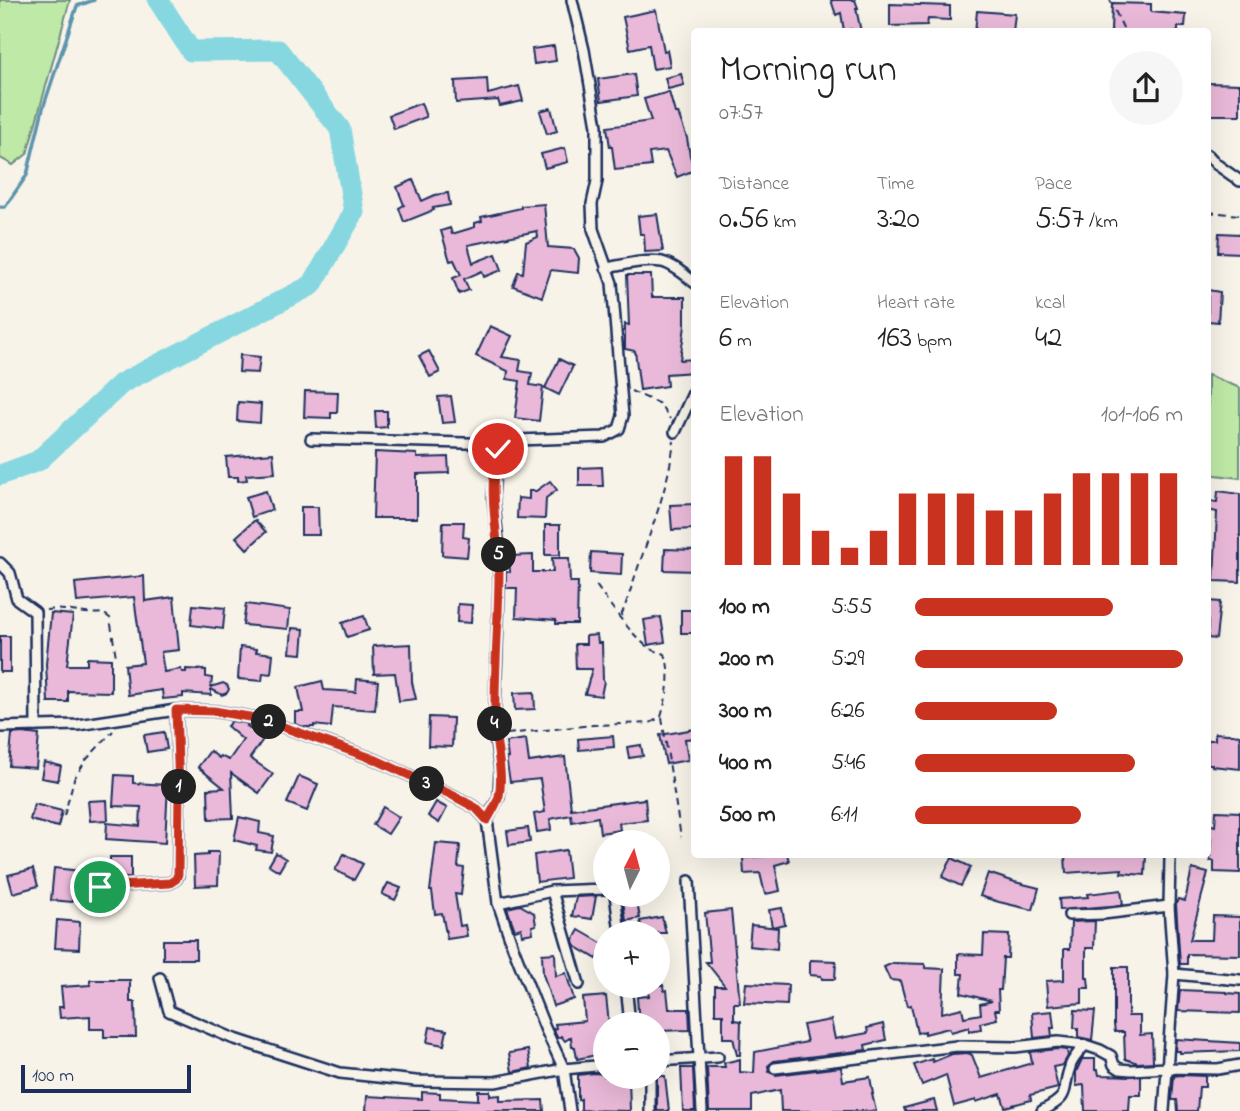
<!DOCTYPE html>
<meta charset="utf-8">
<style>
:root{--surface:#fff;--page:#f6f6f6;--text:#222;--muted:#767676;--accent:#c8321e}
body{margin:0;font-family:"Indie Flower",sans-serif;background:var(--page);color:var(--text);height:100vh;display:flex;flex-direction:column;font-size:26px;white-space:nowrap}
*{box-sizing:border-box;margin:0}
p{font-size:23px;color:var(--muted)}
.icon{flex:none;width:38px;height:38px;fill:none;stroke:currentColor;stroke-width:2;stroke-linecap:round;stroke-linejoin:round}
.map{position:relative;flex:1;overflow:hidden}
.sheet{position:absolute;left:691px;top:28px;width:520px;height:830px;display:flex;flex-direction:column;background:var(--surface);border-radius:7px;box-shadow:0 7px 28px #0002}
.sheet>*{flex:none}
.needle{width:46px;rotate:6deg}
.fabs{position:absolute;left:593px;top:830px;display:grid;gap:14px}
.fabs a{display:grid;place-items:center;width:77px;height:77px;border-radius:50%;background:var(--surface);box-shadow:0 7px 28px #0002;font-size:35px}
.scale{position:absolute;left:21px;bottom:18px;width:170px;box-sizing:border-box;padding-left:7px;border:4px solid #1b2f5e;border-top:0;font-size:19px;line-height:24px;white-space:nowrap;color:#1b2f5e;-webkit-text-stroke:5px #f7f3e8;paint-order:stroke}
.pin{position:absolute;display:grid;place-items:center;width:60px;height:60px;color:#fff;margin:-30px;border:4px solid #fff;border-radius:50%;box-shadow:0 2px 7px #0007}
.km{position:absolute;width:35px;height:35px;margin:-18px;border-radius:50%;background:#222;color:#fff;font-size:19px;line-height:35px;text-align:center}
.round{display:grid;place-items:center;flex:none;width:74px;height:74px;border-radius:37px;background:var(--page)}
.summary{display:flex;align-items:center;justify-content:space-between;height:119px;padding:0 28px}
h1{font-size:38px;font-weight:600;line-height:52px}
.metrics{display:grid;grid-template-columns:repeat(3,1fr);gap:10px;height:119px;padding:7px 28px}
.metrics div{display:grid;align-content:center}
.metrics b{font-size:30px;font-weight:600}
.metrics small{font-size:19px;font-weight:400}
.metrics p{font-size:19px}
.chart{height:196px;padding:14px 28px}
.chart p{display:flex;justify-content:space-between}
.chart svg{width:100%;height:126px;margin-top:7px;stroke:var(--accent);stroke-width:6}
ul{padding:0 28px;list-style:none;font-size:23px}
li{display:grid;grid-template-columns:112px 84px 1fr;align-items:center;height:52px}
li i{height:18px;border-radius:9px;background:var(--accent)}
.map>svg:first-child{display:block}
</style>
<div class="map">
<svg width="1240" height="1111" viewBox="0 0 1240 1111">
<rect width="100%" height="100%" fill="#f7f3e8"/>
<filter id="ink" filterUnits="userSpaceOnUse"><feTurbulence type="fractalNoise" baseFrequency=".0143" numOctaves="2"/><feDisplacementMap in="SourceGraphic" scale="14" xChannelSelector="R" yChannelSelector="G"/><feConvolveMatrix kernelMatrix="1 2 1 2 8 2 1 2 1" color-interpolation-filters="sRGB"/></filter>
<g filter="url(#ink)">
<g fill="#bfe9a6" stroke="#6d8c82" stroke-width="2">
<path d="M0,0h70l-43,154 -14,11 -13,-7z"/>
<path d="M1208,375l32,13v90l-32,-4z"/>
</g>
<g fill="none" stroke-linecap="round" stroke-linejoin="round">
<path stroke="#5c94ad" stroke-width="3.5" d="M0,207h5l22,-32 16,-67 34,-102 17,-6"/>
<path stroke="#87d7e1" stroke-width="21" d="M0,475l38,-14 84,-78 190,-98 42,-73 -14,-83 -62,-79 -87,1 -33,-51"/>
</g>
<g fill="#eab9d9" stroke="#1b2f5e" stroke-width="2">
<path d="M831,0h24l3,8h-2l5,24h-10v-3l-7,2 -3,-18 -5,2z"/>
<path d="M1112,3l39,1v8l35,3 -1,12h-7v5h-67z"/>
<path d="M890,4l60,2v14l-22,-1 -1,6 -37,1z"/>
<path d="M656,10l8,41 3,-1 3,16 -17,3 -4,-24 -19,4 -7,-32z"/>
<path d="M977,11l38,3 -2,18h-38z"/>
<path d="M554,46l2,15 -22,3 -2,-15z"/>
<path d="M634,74l3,22 -36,5 -3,-22z"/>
<path d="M681,74l3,11 -16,4 -3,-11z"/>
<path d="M487,79l1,15 31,-8 4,15 -23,5 -2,-6 -42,3 -1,-22z"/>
<path d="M1208,83l32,1v31h-32z"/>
<path d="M669,92l6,21h3l9,25 3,18 5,14 -18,7 -11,-26 -17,2 2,13 -36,4 -3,-23h-2l-3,-20 44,-6 -7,-22z"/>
<path d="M421,103l5,14 -32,12 -5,-14z"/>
<path d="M551,108l6,23 -10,3 -7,-23z"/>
<path d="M565,148l3,14 -23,6 -4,-14z"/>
<path d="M413,180l9,21 13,-6 13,-2 2,12 -17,3 1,2 -30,12 -5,-14 5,-3 -7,-18z"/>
<path d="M544,204l4,43 26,2 5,9 -1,15 -27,-3 -9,27 -29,-11 5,-14 5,1 3,-31 12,-5 -1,-6 -69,14 5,18 23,-9 6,16 -18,7 -2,-6 -18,8 5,11 -10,4 -6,-16 8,-3 -7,-15 -4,1 -9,-30 9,-3 2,6 23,-7v-4l7,-2 -1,-4 40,-9v-2z"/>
<path d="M657,214l6,37 -18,1 -1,-18h-4l-2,-18z"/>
<path d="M1219,233l21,1v19l-22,-1z"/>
<path d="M627,275h24l1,22h33v29l-5,34 15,-1v13l-29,2 1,12 -27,4 -5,-39 -10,-2v-25l4,1z"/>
<path d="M1208,290l12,2 -2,30 -10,-1z"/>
<path d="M490,326l22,10 -10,21 19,3 -2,11 13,2 -2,12 13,2 -4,34 -24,-3 5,-37 -13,-2 1,-8 -32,-15z"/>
<path d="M429,351l11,21 -10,5 -11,-21z"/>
<path d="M240,355l20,2 -2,16 -19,-1z"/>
<path d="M559,359l14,7 -14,29 -14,-7z"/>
<path d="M305,391l33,1 -1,21h-6v5l-27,-1z"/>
<path d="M451,396l4,26 -13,1 -4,-26z"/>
<path d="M238,402l23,2 -1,19 -23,-2z"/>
<path d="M375,411h12v16l-11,1z"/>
<path d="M375,452l42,2v4l31,-1 1,16 -32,1v44h-44z"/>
<path d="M273,453l2,20 -29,2 1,5 -9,1v-4h-10l-2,-20z"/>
<path d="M602,467l1,19h-24v-18z"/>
<path d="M550,481l7,9 -11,8 -1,21 -28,-1 1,-20 11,1v-8h7z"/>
<path d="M266,491l6,19 -20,7 -6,-20z"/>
<path d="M1218,491l22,3v88l-26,-1 3,-69 -9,-2v-9l9,1z"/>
<path d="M695,504v25l-23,1 -2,-25z"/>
<path d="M301,507h17l1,28h-18z"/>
<path d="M255,520l11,12 -19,17 -11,-12z"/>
<path d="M443,522h21l-1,15 6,1 -2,19 -25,-2z"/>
<rect x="545" y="525" width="15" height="30"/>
<path d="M665,549l30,1v21l-31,-1z"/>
<path d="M591,552l31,2 -1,21 -31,-2z"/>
<path d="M533,555v17h20l-1,-14h17l1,24h8l-1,42h-21v-4l-40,-3 1,-29h-11v-16h4l-1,-16z"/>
<path d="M144,576l1,25 29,-4 5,53 -18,2 3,20 17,-3 1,3h4v-3l20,1v7l6,1 -1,9 12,-4 4,2 2,4 -2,4 -5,2 -11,-6v6l-28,-2v4l-20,2 -1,-9 -34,5 -3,-30 18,-2 -9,-66 -57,5 -2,-19z"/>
<path d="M1208,601l12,1 -4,37 -8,-1z"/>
<path d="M246,604l44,6 -2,19 -45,-4z"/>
<path d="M458,604l14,1 -1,18 -14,-1z"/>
<path d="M193,605l32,3 -2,21 -32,-4z"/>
<rect x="681" y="610" width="14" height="23"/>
<path d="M51,613l22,2 -6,50h20v-7l24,1v33l-43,-1v11h-20l-2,-38z"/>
<path d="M364,616l5,14 -22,7 -5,-14z"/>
<path d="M661,617l4,25 -17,3 -4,-25z"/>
<path d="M292,628l12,1 -2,25 -12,-1z"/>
<path d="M597,635l1,8h4l1,37 1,1 -3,15 -16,-2 7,-25h-16l-1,-25h11v-8z"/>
<rect x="0" y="636" width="10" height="36"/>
<path d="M411,644l1,38 4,17 -17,2 -4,-28 -21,1 -1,-28z"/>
<path d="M240,647l17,2 -1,3 17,2 -2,20 -8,-1 -1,8 -24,-2z"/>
<path d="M357,679l21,2 -3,29 -42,-3 -2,20 -17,-2v2h-10l-9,-3v-12h8l-5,-25 24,-6 2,9 32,2z"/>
<path d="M534,692l1,17 -20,1 -1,-17z"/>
<path d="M429,717l24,1 -1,29 -24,-1z"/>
<path d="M232,721l13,2 3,2 -1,1 17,12 -14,20 23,16 -14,19 -28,-20 2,45 -24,1 -1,-30 16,-1 -26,-21 12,-16 9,7 1,-2 9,4 14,-20 -16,-14z"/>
<path d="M695,729v9l-10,1 3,21 -22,4 -6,-29z"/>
<path d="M164,732l3,17 -20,3 -3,-17z"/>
<path d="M22,733l17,2 -3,33 -27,-2 3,-32z"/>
<path d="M1215,733l25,2v34l-28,-3v-2h-4v-24h7z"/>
<path d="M613,736l1,11 -35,3 -1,-11z"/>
<path d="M526,739l3,23 36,-5 6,52 74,-10 2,21 -28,3 1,7 -20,3 -2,-16 -26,5 -1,-7 -21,4 1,11 -14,2 -3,-18 11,-2 -5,-33 -30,3 -4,-24h2l-2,-16z"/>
<path d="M641,745l2,11 -14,2 -2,-11z"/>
<path d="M44,762l17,4 -3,15 -17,-3z"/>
<path d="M115,775l18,1v7l35,2 -3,58 -59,-4 1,-16 33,3 1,-19 -28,-1z"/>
<path d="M299,776l19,8 -11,27 -20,-8z"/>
<path d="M107,800l1,20 -18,1 -2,-20z"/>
<path d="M436,802l11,6 -8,15 -11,-7z"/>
<path d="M34,804l28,7 -4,16 -28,-7z"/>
<path d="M383,807l16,10 -11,17 -15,-9z"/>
<path d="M1216,811l24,1v61l-26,-1v-11h-4l1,-23h-3v-14l7,2z"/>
<path d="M239,817l21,5 -1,11 15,3 -3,16 -15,-2 1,-4 -23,-6z"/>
<path d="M528,828l2,14 -21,3 -2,-14z"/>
<path d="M436,843l24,2 -2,22 6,1 -3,27 -6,-1 5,32 5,-1 2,11 -20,3 -5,-26 -7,1 -3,-23h-2z"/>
<path d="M566,850l3,28 -32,4 -3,-27z"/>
<path d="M208,852h11l-1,33 -23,1 -1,-30 14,-1z"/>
<path d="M276,853l10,6 -7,12 -10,-6z"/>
<path d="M344,854l19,10 -9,16 -19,-10z"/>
<path d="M765,854h22l2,7 -14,4 5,26 -15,3 -5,-21 -16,1 -1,-16 22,-2z"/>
<path d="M1065,854h81l-1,21 -24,-2 1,-4 -56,4z"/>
<rect x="110" y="857" width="21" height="21"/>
<path d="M952,858l19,9 -10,19 -19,-9z"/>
<path d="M54,868l53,6 -1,6 -9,1 -4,4 -19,-2 -2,19 -21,-2z"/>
<path d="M33,869l5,17 -25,7 -5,-18z"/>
<path d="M1192,869l16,4 -18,67h22l1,-24 27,1v38l-53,-1v10h-7l-4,-60 2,-5 7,2z"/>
<path d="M988,873l27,9 24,6 -6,22 -34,-8 -19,-6z"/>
<path d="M388,883l13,5 -6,12 -13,-6z"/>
<path d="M1121,890l2,15 -63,5 -1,-11 29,-2 -1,-3z"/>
<path d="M622,894h31v5l-16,3 3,16 -14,3z"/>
<path d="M596,896l-4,23 -20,-3 4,-19z"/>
<path d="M520,905l14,8 2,12 -4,1 1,7 -11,2 -1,-7 -6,2 -8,-22z"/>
<path d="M782,908l3,16 -13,3 -3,-17z"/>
<path d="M731,910l9,93h-6v17l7,1 -1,34h-3l-4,-17h-10v-24h-8v-28h10l-19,-24h4l-5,-49z"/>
<path d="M662,917l4,16h-23l-3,-12z"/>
<path d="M57,920l23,2 -1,27 -24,-1z"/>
<path d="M1095,921l-1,27h-8v30h2l1,10h-7v15l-34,3 -2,-25 18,-1v-31h6l1,-27z"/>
<path d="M751,925l27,3 -1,21 -28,-3z"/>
<path d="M579,930l26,15 -8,14 -22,-13 -2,-6z"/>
<path d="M984,934l25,1 -1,23h-5l-2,32h-3l1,20h-4l2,9 -17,4 1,6 -12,2v-4l-18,5 -2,-4 -24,6v-3l-8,2 -6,-28 -4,1 -7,-25 -10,-1 -6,-13 9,-4 32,1v4l19,1 -2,44 20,-5 2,9 17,-3 -1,-10 12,-3 -31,-8 2,-19h-5v-20l25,1z"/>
<rect x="163" y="940" width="33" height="19"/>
<path d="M555,953l1,23 10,-3 8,26 -21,7 -10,-32 -1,-20z"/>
<path d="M810,960l26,1 -1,18h-13l-1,-3 -11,-1z"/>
<path d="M1114,967h14v49h12v19l12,-1 1,28 -15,1 -13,-4 -1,-27h-9l-1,-7z"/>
<path d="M90,980h40v22h5l1,35h-32v-8h-14v-13l-30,2 -1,-11h4l-2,-20 29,-2z"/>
<path d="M746,983l42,2 -1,20 -43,-2z"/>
<path d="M647,985h16l1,6 3,-1 2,19h20l1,21 -32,1v-7h-19l-2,-27 12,-1z"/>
<path d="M1180,990l47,2v1l13,1v19l-62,-2z"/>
<path d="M606,996l3,28h-3v29l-29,6 -2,-12h-3l-1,-10 -6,4 -4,-5 -3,2 -5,-9 3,-1 -1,-4 30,-3 -2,-23z"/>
<path d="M1075,1010l20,1 -3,29 -14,-3v-9h-4z"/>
<path d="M1052,1011l2,17h-3l1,8 -18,2 -2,-25z"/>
<path d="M831,1020l4,19 33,-6 -1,-5 16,-4 3,16 -21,5 1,5 -92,11 -6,5 1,6 7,3 65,-8 2,14 27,-4 3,17h-1l4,17h-95l-1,-21 -28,6v15h-43l-2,-44h18l-1,-4 16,-4v13l14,1 1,-21 52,-10 -4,-17z"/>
<path d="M430,1027l17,3 -3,15 -17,-3z"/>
<path d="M1176,1039l64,4v8l-60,2v-2h-5z"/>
<path d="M1058,1049l9,1 1,6 -5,9 -10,2 5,21 -28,7 1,5 -26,7 -4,-13 -25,8v-2l-22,6 -8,-31 -24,10 -8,-20 18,-6 1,3 19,-8 16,-1 4,2 9,23 51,-15 -2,-11z"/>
<path d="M528,1050l3,18 -19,4 -3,-19z"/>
<path d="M1082,1059h13v11h3l1,5 42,1v19h-11l-1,16h-44l-1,-26 -8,1v-14z"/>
<path d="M681,1068h12l2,43h-12z"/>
<path d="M594,1073l10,1v2h25l1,35 -49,-1v-11l-3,1v-25z"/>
<path d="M1180,1075l25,1v11h-6l-2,24h-19l-1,-11h-5l2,-24z"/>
<path d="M657,1076h8l4,35h-12z"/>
<path d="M478,1091h12v5l10,-1v6l43,-1 1,11h-178l1,-15 55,3v-7l18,1v5l38,2z"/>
<path d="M934,1100l3,11h-32l-1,-3z"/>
</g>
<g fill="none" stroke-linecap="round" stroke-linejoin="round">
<defs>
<g id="minor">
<path d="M1208,155l8,9 24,17"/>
<path d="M606,268c18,-3 38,-9 56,-6 12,3 23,13 33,21"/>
<path d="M675,432l20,-43"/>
<path d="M311,439l192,5"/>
<path d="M0,563l10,10 7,26 18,13 1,114"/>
<path d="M0,727l78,-2 98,-15 38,1 47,8 113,40 78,36 24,13 11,12 11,83 15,44 32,81 19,41 6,42"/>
<path d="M487,820l12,-23 1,-27 -5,-35v-33l4,-112v-41l-6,-52 3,-40 2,-8 5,-5 14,-4 87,-3 15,-8 4,-13 -11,-133 -19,-54 -1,-25 5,-23v-55l-13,-76 -12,-50"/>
<path d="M689,881l13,230"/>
<path d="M100,887l70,-4 6,-4 2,-4 1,-86 -3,-79"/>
<path d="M552,891l27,93"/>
<path d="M615,894l5,39"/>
<path d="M498,903l54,-12 54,-2"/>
<path d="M1069,915l34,-1 66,-8"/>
<path d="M1174,974l66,6"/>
<path d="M160,978l9,33 63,27 108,35 76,8 79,1 69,-13 42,-4"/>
<path d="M626,985l4,39"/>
<path d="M658,1061l60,-4"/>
<path d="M775,1068l182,-22 58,1 43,-5 27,3 15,5 11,6 3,9 6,4 11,1 35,-2 52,1 22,-4"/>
<path d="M650,1111v-35"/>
<path d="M1042,1111c32,-17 18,-19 29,-47 3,-7 9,-13 14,-19"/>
<path d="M1164,1111l10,-137 -5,-68 1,-48"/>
</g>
</defs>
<use href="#minor" stroke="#1b2f5e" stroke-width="14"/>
<g stroke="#1b2f5e" stroke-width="2" stroke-dasharray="7 5" stroke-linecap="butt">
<path d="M1110,0l15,32"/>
<path d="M1208,212l32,3"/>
<path d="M631,391l29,13 10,15"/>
<path d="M46,610c20,-3 38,6 57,3l7,5 6,39"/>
<path d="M621,616c8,-19 13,-38 20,-57 14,-39 28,-77 33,-118"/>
<path d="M662,718l19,119"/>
<path d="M507,734l86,-9 57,-2 11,-6c6,-20 11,-42 4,-63 -5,-2 -11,-3 -16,-6 -18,-13 -42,-47 -55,-66"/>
<path d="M64,816l10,-37 12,-19 27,-29"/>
</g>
<use href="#minor" stroke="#f7f3e8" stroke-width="9"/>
</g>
</g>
<g fill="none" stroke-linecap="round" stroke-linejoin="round" filter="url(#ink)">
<defs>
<path id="route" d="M100,887l70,-4 6,-4 2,-5 1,-85 -3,-79 38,1 47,8 56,20 57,20 78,36 24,13 11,12c4,-7 10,-16 12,-24 5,-25 -4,-50 -4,-75 -1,-50 4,-100 4,-150 -1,-40 -12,-82 -1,-122"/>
</defs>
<use href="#route" stroke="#fff" stroke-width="14"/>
<use href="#route" stroke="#c8321e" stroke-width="9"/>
</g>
</svg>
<div class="fabs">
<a><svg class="needle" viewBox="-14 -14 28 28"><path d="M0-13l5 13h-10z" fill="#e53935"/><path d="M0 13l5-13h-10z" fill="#767676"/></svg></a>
<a>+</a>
<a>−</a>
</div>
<div class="scale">100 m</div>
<div class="pin" style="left:100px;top:887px;background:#1e9e55"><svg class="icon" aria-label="arrive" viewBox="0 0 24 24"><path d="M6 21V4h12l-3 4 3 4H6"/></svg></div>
<div class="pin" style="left:498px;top:449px;background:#d93025"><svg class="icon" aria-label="check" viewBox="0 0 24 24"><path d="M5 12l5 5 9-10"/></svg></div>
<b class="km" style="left:179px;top:787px">1</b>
<b class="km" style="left:269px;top:722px">2</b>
<b class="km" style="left:427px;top:784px">3</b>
<b class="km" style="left:495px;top:724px">4</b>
<b class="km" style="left:499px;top:555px">5</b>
<section class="sheet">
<div class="summary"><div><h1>Morning run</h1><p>07:57</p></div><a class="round"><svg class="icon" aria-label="share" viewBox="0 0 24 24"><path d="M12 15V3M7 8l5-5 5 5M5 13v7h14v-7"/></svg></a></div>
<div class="metrics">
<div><p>Distance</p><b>0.56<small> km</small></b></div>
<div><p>Time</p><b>3:20</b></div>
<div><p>Pace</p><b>5:57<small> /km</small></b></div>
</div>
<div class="metrics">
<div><p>Elevation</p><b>6<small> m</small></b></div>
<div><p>Heart rate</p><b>163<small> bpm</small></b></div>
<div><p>kcal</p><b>42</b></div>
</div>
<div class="chart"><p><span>Elevation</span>101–106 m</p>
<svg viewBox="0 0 160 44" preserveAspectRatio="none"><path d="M5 44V6M15 44V6M25 44V19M35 44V32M45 44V38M55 44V32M65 44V19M75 44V19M85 44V19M95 44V25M105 44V25M115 44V19M125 44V12M135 44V12M145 44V12M155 44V12"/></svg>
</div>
<ul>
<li><b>100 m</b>5:55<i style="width:74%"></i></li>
<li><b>200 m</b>5:29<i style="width:100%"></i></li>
<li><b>300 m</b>6:26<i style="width:53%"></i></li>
<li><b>400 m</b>5:46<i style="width:82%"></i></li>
<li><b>500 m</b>6:11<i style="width:62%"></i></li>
</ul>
</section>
</div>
